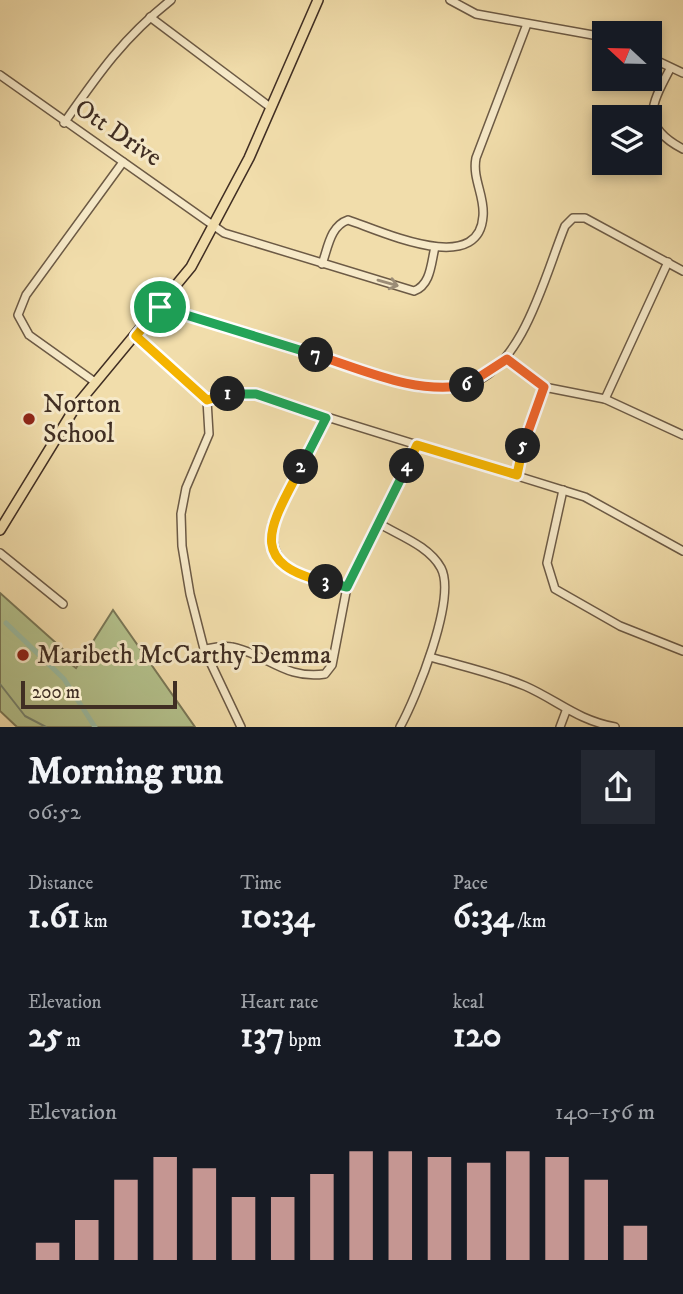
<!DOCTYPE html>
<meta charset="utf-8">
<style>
:root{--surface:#171b24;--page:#242831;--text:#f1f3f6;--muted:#9ea1a6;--accent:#c59692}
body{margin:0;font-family:"IM FELL DW Pica",serif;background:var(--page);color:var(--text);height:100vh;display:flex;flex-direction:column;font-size:26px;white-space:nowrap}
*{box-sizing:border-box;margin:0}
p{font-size:23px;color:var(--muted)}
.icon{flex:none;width:38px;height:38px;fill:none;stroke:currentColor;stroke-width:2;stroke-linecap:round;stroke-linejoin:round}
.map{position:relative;height:727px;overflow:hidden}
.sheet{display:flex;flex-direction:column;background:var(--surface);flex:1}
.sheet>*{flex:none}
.needle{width:46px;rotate:292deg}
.controls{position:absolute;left:592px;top:21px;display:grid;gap:14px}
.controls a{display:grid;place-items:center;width:70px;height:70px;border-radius:0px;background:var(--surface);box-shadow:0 4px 10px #0003;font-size:35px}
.scale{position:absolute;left:21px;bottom:18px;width:156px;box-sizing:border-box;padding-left:7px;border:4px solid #402e23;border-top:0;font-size:19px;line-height:24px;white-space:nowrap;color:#402e23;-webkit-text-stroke:5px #f6e9c8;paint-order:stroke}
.pin{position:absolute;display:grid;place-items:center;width:60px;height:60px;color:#fff;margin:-30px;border:4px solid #fff;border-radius:50%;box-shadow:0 2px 7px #0007}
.km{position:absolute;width:35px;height:35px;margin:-18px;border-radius:50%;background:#222;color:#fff;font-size:19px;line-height:35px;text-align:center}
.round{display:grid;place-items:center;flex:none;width:74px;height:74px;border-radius:0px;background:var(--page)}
.head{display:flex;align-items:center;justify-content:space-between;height:119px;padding:0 28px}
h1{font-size:38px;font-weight:700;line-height:52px}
.figures{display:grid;grid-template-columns:repeat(3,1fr);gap:10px;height:119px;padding:7px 28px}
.figures div{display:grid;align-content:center}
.figures b{font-size:35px;font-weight:700}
.figures small{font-size:19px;font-weight:400}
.figures p{font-size:19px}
.chart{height:196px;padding:14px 28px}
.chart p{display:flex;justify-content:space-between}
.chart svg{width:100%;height:126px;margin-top:7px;stroke:var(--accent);stroke-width:6}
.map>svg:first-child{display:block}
</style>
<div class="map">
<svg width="683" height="727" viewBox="0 0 683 727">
<rect width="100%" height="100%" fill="#f1ddab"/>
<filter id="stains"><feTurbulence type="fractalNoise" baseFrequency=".00286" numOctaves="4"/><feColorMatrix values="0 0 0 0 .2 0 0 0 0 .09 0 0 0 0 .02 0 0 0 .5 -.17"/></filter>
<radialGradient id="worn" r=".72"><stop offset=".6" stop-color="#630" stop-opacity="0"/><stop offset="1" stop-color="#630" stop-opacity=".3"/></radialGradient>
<path fill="#b4c28d" stroke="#7a7858" stroke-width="2" d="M0,593l74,66 -2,6 4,3 37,-58 82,117h-178l-17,-16z"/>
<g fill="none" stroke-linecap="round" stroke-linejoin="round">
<path stroke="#778470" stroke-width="2" d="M0,684l25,32 21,11"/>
<path stroke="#9cbda3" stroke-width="5" d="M6,623l58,56 31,48"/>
<defs>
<g id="minor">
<path d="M450,0l26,14 128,23"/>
<path d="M150,17l120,90"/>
<path d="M649,57l34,16"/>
<path d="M670,69c-19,36 -31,57 13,80"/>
<path d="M0,75l224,158 190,58c17,-6 17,-28 21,-44"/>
<path d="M64,123c35,-50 59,-85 107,-123"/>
<path d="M322,264c6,-16 8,-38 26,-44 31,10 131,58 135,-4 2,-20 -11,-37 -7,-58l51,-134"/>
<path d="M160,307l258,80c18,1 36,3 53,-3 53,-20 74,-109 94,-158l8,-8h12l98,53"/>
<path d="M136,336l71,64 17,-6 32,1 329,102 98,54"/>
<path d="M507,359l37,28 61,12 78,36"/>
<path d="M95,382l-66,-47 -11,-20 8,-20 97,-133"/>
<path d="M605,399l63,-137"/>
<path d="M207,400l2,34 -23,54 -5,26 1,32 8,48 14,55 37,78"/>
<path d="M326,418l-54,107c-2,51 35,52 75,62"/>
<path d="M517,475l9,-43 18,-45"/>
<path d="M563,490l-16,73 8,26 65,37 63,25"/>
<path d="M380,524c20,12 49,22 61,44 16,30 -25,130 -41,159"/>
<path d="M0,553l63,51"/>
<path d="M204,649c9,-1 20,-4 28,-2 35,7 53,33 93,27l7,-9 15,-78 70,-142"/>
<path d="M430,657c32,9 64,16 95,29 32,14 52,34 90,41"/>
<path d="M560,727l6,-16"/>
</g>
<path id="major" d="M0,530l76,-124 115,-139 58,-109 69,-158"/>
</defs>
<use href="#minor" stroke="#6c5a45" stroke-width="10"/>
<use href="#major" stroke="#402e23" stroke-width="12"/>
<use href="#minor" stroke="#f6e9c8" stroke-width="7"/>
<use href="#major" stroke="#f1ddab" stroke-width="9"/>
</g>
<defs><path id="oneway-shaft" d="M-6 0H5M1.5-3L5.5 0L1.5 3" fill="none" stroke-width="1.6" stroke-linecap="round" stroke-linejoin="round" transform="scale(1.75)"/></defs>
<use stroke="#9b8c76" href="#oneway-shaft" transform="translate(388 283) rotate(16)"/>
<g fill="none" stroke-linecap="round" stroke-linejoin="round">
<defs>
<path id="split-1" d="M160,307l-24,29 71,64 21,-6"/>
<path id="split-2" d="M228,394h28l70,24 -25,49"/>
<path id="split-3" d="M301,467c-28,55 -59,96 25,115"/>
<path id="split-4" d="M326,582l21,5 60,-121"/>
<path id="split-5" d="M407,466l10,-21 100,30 6,-29"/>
<path id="split-6" d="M467,385l40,-26 37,28 -21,59"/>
<path id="split-7" d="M316,355c48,15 100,40 151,30"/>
<path id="split-8" d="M160,307l156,48"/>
</defs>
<use href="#split-1" stroke="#fff" stroke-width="14"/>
<use href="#split-2" stroke="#fff" stroke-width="14"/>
<use href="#split-3" stroke="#fff" stroke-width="14"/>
<use href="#split-4" stroke="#fff" stroke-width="14"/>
<use href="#split-5" stroke="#fff" stroke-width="14"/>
<use href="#split-6" stroke="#fff" stroke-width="14"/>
<use href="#split-7" stroke="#fff" stroke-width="14"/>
<use href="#split-8" stroke="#fff" stroke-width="14"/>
<use href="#split-1" stroke="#f5b400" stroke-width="9"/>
<use href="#split-2" stroke="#22a559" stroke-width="9"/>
<use href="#split-3" stroke="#f5b400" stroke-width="9"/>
<use href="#split-4" stroke="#22a559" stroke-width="9"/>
<use href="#split-5" stroke="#f5b400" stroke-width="9"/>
<use href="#split-6" stroke="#f0652b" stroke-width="9"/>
<use href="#split-7" stroke="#f0652b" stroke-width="9"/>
<use href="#split-8" stroke="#22a559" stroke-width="9"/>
</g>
<g fill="#8f2418" stroke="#f6e9c8" stroke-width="2.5">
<circle cx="29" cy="419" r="7"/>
<circle cx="23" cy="655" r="7"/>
</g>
<g text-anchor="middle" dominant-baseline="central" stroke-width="6" stroke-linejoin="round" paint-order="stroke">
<g font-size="26" fill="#402e23" stroke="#f6e9c8">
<text transform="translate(118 133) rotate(34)">Ott Drive</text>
</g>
<g font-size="26" fill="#402e23" stroke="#f6e9c8" text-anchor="start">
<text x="43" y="404">Norton<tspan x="43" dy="30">School</tspan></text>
<text x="37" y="655">Maribeth McCarthy Demma</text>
</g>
</g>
<rect width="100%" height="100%" filter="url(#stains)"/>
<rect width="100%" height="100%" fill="url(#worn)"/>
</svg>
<div class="controls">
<a><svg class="needle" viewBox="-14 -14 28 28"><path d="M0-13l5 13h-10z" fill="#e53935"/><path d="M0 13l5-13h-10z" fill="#9ea1a6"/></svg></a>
<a><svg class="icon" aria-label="layers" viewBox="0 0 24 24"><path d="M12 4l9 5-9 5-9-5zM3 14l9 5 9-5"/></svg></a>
</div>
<div class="scale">200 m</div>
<div class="pin" style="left:160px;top:307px;background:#1e9e55"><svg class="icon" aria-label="arrive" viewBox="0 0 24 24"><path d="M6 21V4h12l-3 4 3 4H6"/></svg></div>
<b class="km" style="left:228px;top:394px">1</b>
<b class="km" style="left:301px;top:467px">2</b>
<b class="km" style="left:326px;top:582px">3</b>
<b class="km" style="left:407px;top:466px">4</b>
<b class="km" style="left:523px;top:446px">5</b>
<b class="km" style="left:467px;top:385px">6</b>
<b class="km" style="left:316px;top:355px">7</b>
</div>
<section class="sheet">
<div class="head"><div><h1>Morning run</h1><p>06:52</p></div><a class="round"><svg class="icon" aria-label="share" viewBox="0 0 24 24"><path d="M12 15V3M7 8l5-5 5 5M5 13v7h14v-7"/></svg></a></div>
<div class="figures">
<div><p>Distance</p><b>1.61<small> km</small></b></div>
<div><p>Time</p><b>10:34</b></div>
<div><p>Pace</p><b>6:34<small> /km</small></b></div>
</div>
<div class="figures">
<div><p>Elevation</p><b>25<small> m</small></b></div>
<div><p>Heart rate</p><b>137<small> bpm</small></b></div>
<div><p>kcal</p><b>120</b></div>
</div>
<div class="chart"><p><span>Elevation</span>140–156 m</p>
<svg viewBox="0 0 160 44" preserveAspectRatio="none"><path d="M5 44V38M15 44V30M25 44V16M35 44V8M45 44V12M55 44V22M65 44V22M75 44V14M85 44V6M95 44V6M105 44V8M115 44V10M125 44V6M135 44V8M145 44V16M155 44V32"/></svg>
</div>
</section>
